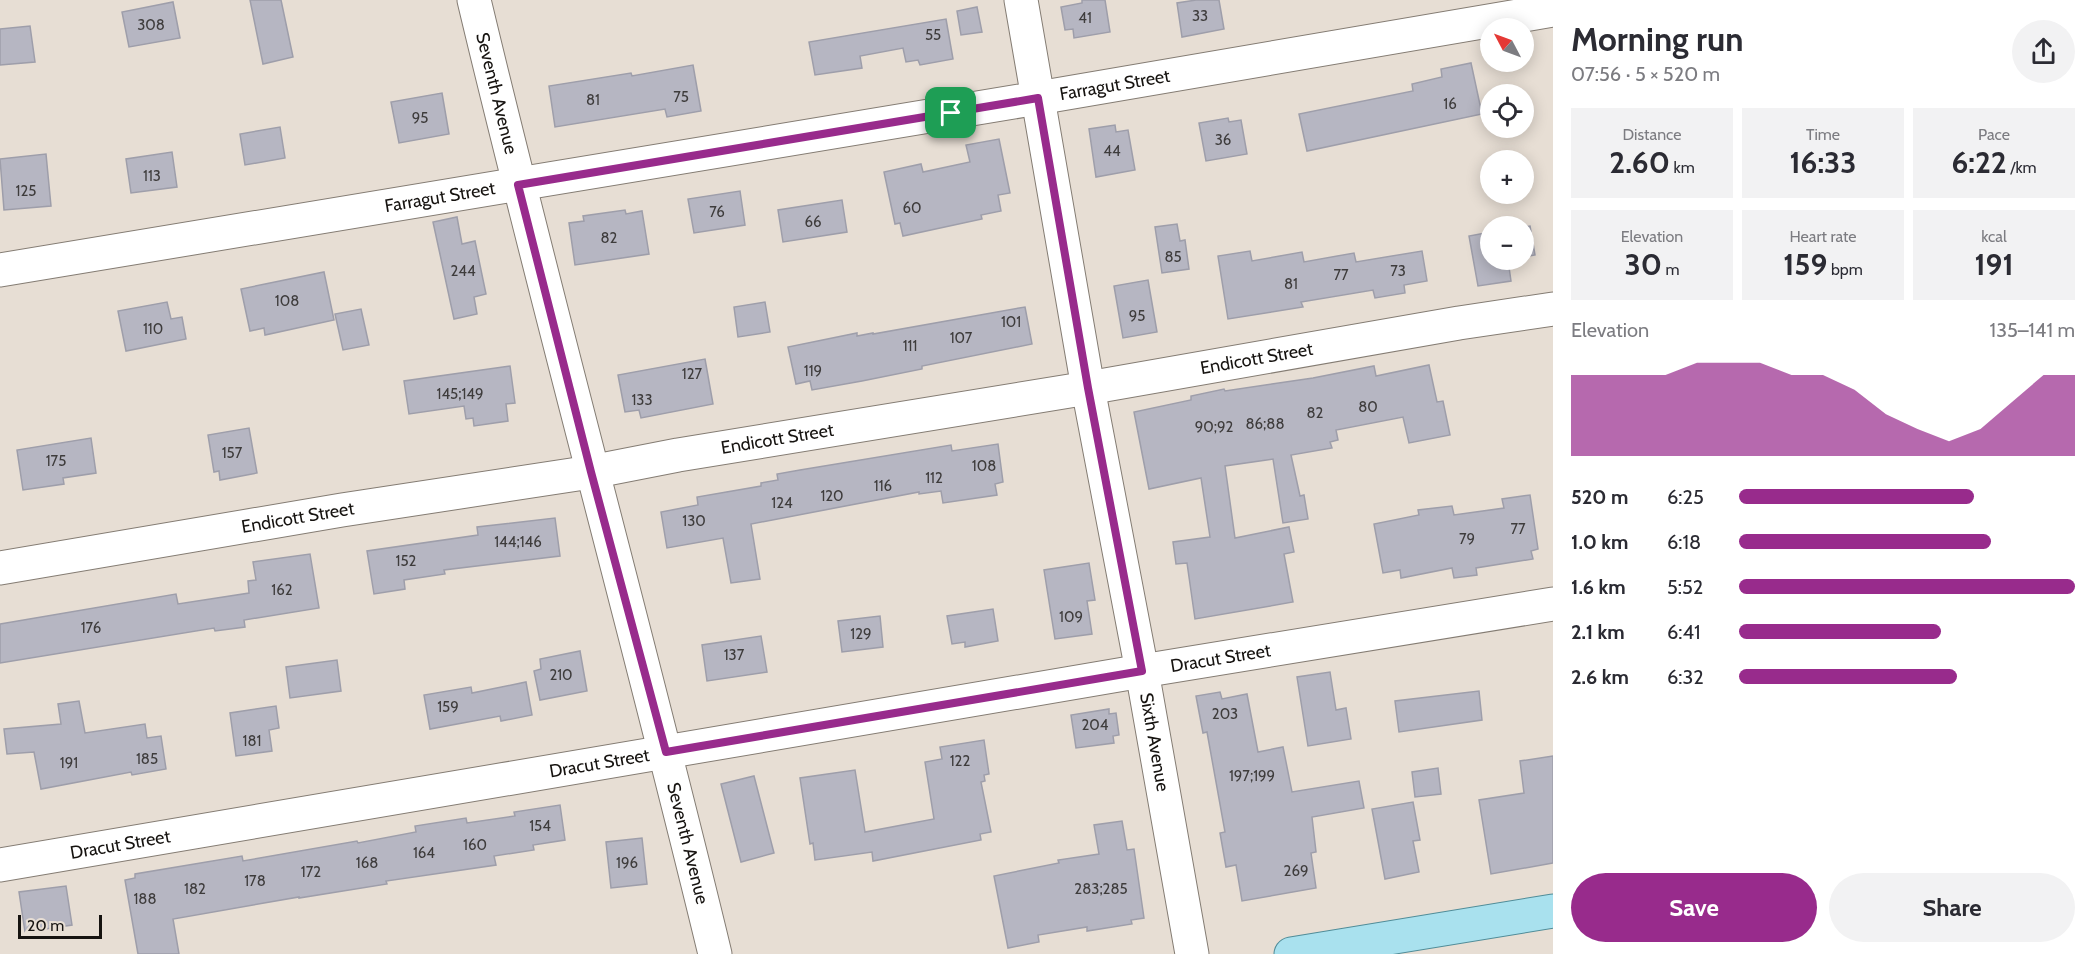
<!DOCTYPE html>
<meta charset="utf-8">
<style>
:root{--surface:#fff;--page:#f2f2f3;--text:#2b2b33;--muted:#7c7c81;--accent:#982b8c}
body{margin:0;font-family:Cabin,sans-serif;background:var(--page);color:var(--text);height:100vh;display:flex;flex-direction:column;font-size:22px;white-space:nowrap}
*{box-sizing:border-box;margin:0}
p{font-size:20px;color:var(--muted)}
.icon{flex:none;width:33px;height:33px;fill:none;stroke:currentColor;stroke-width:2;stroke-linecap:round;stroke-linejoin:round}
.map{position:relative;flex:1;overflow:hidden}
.panel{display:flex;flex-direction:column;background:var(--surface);width:540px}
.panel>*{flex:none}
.needle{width:39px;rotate:311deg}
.fabs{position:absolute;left:1480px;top:18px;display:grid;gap:12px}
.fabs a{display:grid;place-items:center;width:54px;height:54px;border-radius:50%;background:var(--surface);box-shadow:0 3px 15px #0003;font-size:30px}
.scale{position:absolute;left:18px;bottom:15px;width:84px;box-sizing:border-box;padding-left:6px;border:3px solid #161310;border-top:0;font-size:16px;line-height:21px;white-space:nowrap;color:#161310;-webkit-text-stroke:4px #e7ded4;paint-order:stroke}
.pin{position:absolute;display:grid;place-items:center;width:51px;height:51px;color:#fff;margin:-26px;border-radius:12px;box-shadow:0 3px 9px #0006}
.round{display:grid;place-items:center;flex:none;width:63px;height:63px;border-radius:32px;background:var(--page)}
.head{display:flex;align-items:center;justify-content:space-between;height:102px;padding:0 18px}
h1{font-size:33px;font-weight:700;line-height:45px}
.metrics{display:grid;grid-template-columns:repeat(3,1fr);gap:9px;height:102px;padding:6px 18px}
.metrics div{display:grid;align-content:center;border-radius:0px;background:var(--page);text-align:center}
.metrics b{font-size:30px;font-weight:700}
.metrics small{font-size:16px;font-weight:400}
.metrics p{font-size:16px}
.chart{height:168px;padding:12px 18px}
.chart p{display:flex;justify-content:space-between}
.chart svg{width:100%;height:108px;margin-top:6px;fill:var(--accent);opacity:.7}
.action{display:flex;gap:12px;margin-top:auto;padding:12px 18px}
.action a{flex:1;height:69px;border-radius:36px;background:var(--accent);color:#fff;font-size:24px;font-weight:700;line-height:69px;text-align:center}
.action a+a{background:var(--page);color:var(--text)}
ul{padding:0 18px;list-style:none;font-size:20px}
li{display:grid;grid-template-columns:96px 72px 1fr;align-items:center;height:45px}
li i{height:15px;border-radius:8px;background:var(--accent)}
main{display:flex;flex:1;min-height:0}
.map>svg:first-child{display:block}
</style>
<main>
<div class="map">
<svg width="1553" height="954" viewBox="0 0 1553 954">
<rect width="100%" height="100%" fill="#e7ded4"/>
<g fill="#b6b6c2" stroke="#9e9eaa" stroke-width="1.5">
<path d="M250,0h31l12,57 -30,7z"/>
<path d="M1082,0h23l5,32 -36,6 -1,-9 -8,1 -4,-23 21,-4z"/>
<path d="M1196,0h23l5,29 -42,8 -5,-34z"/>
<path d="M173,2l7,36 -51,9 -7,-35z"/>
<path d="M977,7l5,25 -21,3 -4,-24z"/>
<path d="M946,19l7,40 -33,6 -2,-5 -12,2 -3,-14 -43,8 2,12 -47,7 -6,-33z"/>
<path d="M30,26l5,36 -35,3v-36z"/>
<path d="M1471,63l11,51 -175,37 -8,-37 114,-23 -1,-7 30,-7 -1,-8z"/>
<path d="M693,65l8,46 -34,6 -2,-8 -110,18 -6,-41 82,-13 1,3z"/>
<path d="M442,93l7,41 -50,9 -8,-41z"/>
<path d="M1228,118l1,4 12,-2 6,34 -41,7 -7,-38z"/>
<path d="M1115,125l1,7 12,-2 7,40 -39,7 -7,-48z"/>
<path d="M280,127l5,31 -40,7 -5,-31z"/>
<path d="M999,139l11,54 -12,2 3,16 -20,4 1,4 -79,17 -3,-13 -5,1 -11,-52 37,-8 2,8 47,-10 -4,-17z"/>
<path d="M172,152l5,35 -46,6 -5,-34z"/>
<path d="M46,154l5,52 -47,4 -4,-51z"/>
<path d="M740,191l5,34 -51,8 -6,-34z"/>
<path d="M842,200l5,32 -64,10 -5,-32z"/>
<path d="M625,210l1,4 16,-3 7,43 -74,11 -6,-42 15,-2 -1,-5z"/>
<path d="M457,217l5,27 13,-3 11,53 -12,3 3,17 -23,5 -21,-97z"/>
<path d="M1177,224l3,17 5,-1 4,29 -27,4 -7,-46z"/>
<path d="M1530,226l5,29 -11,2v-30z"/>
<path d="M1491,232v28h17l3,21 -33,5 -9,-50z"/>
<path d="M1250,251l2,10 50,-9 2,10 50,-9 2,9 66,-11 5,30 -23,4 1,8 -30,5 -2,-8 -72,12 2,5 -75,12 -10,-63z"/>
<path d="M324,272l10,48 -69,15 -1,-7 -14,3 -9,-42z"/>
<path d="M1148,280l9,52 -34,6 -9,-52z"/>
<path d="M167,302l4,17 11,-2 4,22 -60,12 -8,-40z"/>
<path d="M765,302l5,30 -32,5 -4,-30z"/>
<path d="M1025,307l7,37 -110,22v3l-60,12 -50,9 -2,-9 -14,3 -8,-37 69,-14v3l16,-3v1z"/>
<path d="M361,309l8,36 -26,5 -8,-36z"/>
<path d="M705,359l8,45 -72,14 -2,-8 -14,2 -7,-37z"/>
<path d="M1429,365l8,37 6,-1 7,34 -41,8 -6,-26 -67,13 2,10 -8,2 2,6 -41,7 9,41 4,-1 4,24 -25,4 -10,-64 -48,7 10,72 54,-11 5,25 -10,2 9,48 -98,17 -8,-56 -11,1 -3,-22 37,-5 -9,-59 -52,11 -15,-77 57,-12v-4l33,-7 1,2 88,-13 61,-12 2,10z"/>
<path d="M510,366l5,37 -9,1 2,17 -34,5 -1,-8 -7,1 -2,-13 -55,8 -5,-33z"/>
<path d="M249,428l8,45 -37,7 -1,-9 -5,1 -6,-37z"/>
<path d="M91,438l5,35 -33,5 1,6 -41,6 -6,-40z"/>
<path d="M998,444l5,38 -8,2 2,11 -54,8 -2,-12 -22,3v-2l-168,32 9,55 -29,4 -8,-45 -56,10 -6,-36 37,-7 -1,-8 64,-11v-3l17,-3 -1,-6 23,-4 151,-25 1,6z"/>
<path d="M1530,495l8,54 -7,2 2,8 -57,9 1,7 -23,3 -2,-10 -51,10 -1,-8 -17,3 -9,-49 45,-9 -1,-5 34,-4 2,9 50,-7 -2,-9z"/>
<path d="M555,518l5,38 -116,14 1,4 -41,6 1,9 -31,5 -7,-43 111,-16 -1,-8z"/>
<path d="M310,554l9,54 -75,12 1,7 -30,4 -1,-3 -214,35v-39l176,-30 2,10 71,-11 -1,-12 8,-1 -3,-18z"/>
<path d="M1089,563l6,37 -8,1 5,33 -37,5 -11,-69z"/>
<path d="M993,609l5,32 -33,6v-5l-13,2 -5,-28z"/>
<path d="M880,616l3,31 -41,5 -4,-31z"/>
<path d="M761,636l6,36 -60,9 -5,-36z"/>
<path d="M580,651l7,40 -47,9 -6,-29 7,-2 -1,-10z"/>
<path d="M337,660l4,31 -51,7 -4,-31z"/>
<path d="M1330,672l6,38 10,-2 5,31 -43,7 -11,-69z"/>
<path d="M526,682l6,33 -31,6 -1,-5 -70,13 -6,-34 47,-8 1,6z"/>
<path d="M1479,691l3,29 -83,12 -4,-31z"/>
<path d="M1220,692l2,7 25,-5 11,58 25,-5 9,45 67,-11 5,27 -52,9 4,35 -5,1 5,35 -74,13 -6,-36 -10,2 -6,-34 5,-1 -18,-100 -4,1 -7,-37z"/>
<path d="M79,701l6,32 60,-9 2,14 14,-2 5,33 -34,6 -1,-3 -90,17 -7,-37 -27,2 -3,-25 57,-5 -3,-20z"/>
<path d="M276,706l3,22 -10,2 3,21 -36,5 -6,-43z"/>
<path d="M1109,709v5l7,-1 3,22 -6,1 1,7 -38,5 -5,-33z"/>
<path d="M984,740l5,34 -5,1 1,6 -4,1 10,50 -11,2 1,6 -108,21 -1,-9 -57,8 -2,-17 -3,1 -10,-66 55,-8 10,62 69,-13 -9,-57 17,-3 -2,-12z"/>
<path d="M1553,756v107l-62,11 -12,-74 45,-7 -4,-32z"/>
<path d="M1438,768l3,26 -26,3 -3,-25z"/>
<path d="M754,776l20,77 -33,9 -20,-78z"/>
<path d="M1413,802l7,38 -7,1 6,31 -34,7 -13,-70z"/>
<path d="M560,805l5,35 -32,5 1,5 -40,6 2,9 -110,16 1,3 -88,14v-1l-126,22 6,35h-41l-13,-74 10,-2v-4l107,-18 1,5 114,-20 1,2 58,-11 -1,-6 51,-8 1,5 48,-7 -1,-4z"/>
<path d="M1122,821l5,29 7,-1 10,69 -13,2 1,4 -45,7v-4l-49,8 1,7 -31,6 -14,-72 65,-13 -1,-3 41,-6 -5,-29z"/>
<path d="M642,838l5,46 -36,4 -5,-46z"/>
<path d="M66,886l6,39 -47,7 -6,-40z"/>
</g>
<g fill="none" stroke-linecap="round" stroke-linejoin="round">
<defs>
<g id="minor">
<path id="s1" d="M474,0c76,319 164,635 241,954"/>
<path id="s2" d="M1021,0l67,388 54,283 50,283"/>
<path id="s3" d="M0,270l1038,-172 515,-88"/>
<path id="s4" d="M0,568l342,-58 249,-38 87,-17 410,-67 371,-65 94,-14"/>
<path id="s5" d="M0,865l1142,-194 411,-67"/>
</g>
<path id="major" d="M1291,954l262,-43"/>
</defs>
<use href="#minor" stroke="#847c73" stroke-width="35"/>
<use href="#major" stroke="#508c98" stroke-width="35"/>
<use href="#minor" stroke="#fff" stroke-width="33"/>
<use href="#major" stroke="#a9e1ee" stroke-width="33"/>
</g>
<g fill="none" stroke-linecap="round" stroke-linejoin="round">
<defs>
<path id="route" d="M1038,98l50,290 54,283 -476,81 -75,-280 -73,-287z"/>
</defs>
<use href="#route" stroke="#fff" stroke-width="12"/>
<use href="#route" stroke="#982b8c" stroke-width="8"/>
</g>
<g text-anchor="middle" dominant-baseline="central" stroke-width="4.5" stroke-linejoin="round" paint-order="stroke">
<g font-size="15" fill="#3e3c3c">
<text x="1200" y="16">33</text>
<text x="1085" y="18">41</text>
<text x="151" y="25">308</text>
<text x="933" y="35">55</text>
<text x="681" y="97">75</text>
<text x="593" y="100">81</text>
<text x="1450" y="104">16</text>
<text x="420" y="118">95</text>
<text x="1223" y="140">36</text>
<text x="1112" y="151">44</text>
<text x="152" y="176">113</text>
<text x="26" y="191">125</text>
<text x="912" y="208">60</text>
<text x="717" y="212">76</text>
<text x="813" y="222">66</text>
<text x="609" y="238">82</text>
<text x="1173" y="257">85</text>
<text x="463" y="271">244</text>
<text x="1398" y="271">73</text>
<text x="1341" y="275">77</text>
<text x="1291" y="284">81</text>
<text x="287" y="301">108</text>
<text x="1137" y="316">95</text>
<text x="1011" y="322">101</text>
<text x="153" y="329">110</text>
<text x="961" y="338">107</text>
<text x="910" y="346">111</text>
<text x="813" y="371">119</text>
<text x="692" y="374">127</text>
<text x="460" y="394">145;149</text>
<text x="642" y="400">133</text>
<text x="1368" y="407">80</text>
<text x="1315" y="413">82</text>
<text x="1265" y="424">86;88</text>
<text x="1214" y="427">90;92</text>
<text x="232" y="453">157</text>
<text x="56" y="461">175</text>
<text x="984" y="466">108</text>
<text x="934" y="478">112</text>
<text x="883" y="486">116</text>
<text x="832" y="496">120</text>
<text x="782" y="503">124</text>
<text x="694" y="521">130</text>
<text x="1518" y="529">77</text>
<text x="1467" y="539">79</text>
<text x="518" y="542">144;146</text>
<text x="406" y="561">152</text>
<text x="282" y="590">162</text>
<text x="1071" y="617">109</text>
<text x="91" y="628">176</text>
<text x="861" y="634">129</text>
<text x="734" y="655">137</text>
<text x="561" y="675">210</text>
<text x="448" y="707">159</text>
<text x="1225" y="714">203</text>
<text x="1095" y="725">204</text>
<text x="252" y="741">181</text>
<text x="147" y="759">185</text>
<text x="960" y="761">122</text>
<text x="69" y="763">191</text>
<text x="1252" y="776">197;199</text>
<text x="540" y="826">154</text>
<text x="475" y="845">160</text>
<text x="424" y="853">164</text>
<text x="367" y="863">168</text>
<text x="627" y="863">196</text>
<text x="1296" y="871">269</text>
<text x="311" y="872">172</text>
<text x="255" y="881">178</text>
<text x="195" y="889">182</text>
<text x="1101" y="889">283;285</text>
<text x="145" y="899">188</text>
</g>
<g font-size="18" fill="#161310" stroke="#e7ded4">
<text stroke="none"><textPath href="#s3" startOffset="1130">Farragut Street</textPath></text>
<text stroke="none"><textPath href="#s1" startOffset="96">Seventh Avenue</textPath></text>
<text stroke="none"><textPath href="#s3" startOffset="446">Farragut Street</textPath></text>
<text stroke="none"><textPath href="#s4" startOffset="1274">Endicott Street</textPath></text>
<text stroke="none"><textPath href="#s4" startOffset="788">Endicott Street</textPath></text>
<text stroke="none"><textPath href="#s4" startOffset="302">Endicott Street</textPath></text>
<text stroke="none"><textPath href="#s5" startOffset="1238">Dracut Street</textPath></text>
<text stroke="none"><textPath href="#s2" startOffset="754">Sixth Avenue</textPath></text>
<text stroke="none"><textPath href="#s5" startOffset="608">Dracut Street</textPath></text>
<text stroke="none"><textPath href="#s1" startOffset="870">Seventh Avenue</textPath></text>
<text stroke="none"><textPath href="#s5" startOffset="122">Dracut Street</textPath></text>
</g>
</g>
</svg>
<div class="fabs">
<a><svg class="needle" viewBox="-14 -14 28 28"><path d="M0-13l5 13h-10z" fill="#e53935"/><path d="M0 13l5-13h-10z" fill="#7c7c81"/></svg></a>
<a><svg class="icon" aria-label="locate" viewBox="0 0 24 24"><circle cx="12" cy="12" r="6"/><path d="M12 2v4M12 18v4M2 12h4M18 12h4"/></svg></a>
<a>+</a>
<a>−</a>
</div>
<div class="scale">20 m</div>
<div class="pin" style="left:951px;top:113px;background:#1e9e55"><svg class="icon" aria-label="arrive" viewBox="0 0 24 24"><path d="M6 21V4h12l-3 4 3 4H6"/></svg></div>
</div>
<section class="panel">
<div class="head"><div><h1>Morning run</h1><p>07:56 · 5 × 520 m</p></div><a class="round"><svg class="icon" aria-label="share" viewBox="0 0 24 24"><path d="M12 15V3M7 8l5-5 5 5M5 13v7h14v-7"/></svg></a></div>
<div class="metrics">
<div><p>Distance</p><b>2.60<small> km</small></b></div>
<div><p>Time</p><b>16:33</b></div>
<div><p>Pace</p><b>6:22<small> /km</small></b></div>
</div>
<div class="metrics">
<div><p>Elevation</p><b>30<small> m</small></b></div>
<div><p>Heart rate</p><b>159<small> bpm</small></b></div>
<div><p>kcal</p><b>191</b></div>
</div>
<div class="chart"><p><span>Elevation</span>135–141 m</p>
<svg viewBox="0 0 160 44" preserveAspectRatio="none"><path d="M0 44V11L10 11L20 11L30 11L40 6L50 6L60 6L70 11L80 11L90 17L100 27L110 33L120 38L130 33L140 22L150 11L160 11V44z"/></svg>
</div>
<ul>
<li><b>520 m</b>6:25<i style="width:70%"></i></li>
<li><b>1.0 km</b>6:18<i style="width:75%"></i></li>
<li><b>1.6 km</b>5:52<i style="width:100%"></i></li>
<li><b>2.1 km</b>6:41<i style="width:60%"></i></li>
<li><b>2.6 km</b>6:32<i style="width:65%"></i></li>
</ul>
<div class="action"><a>Save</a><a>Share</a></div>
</section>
</main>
